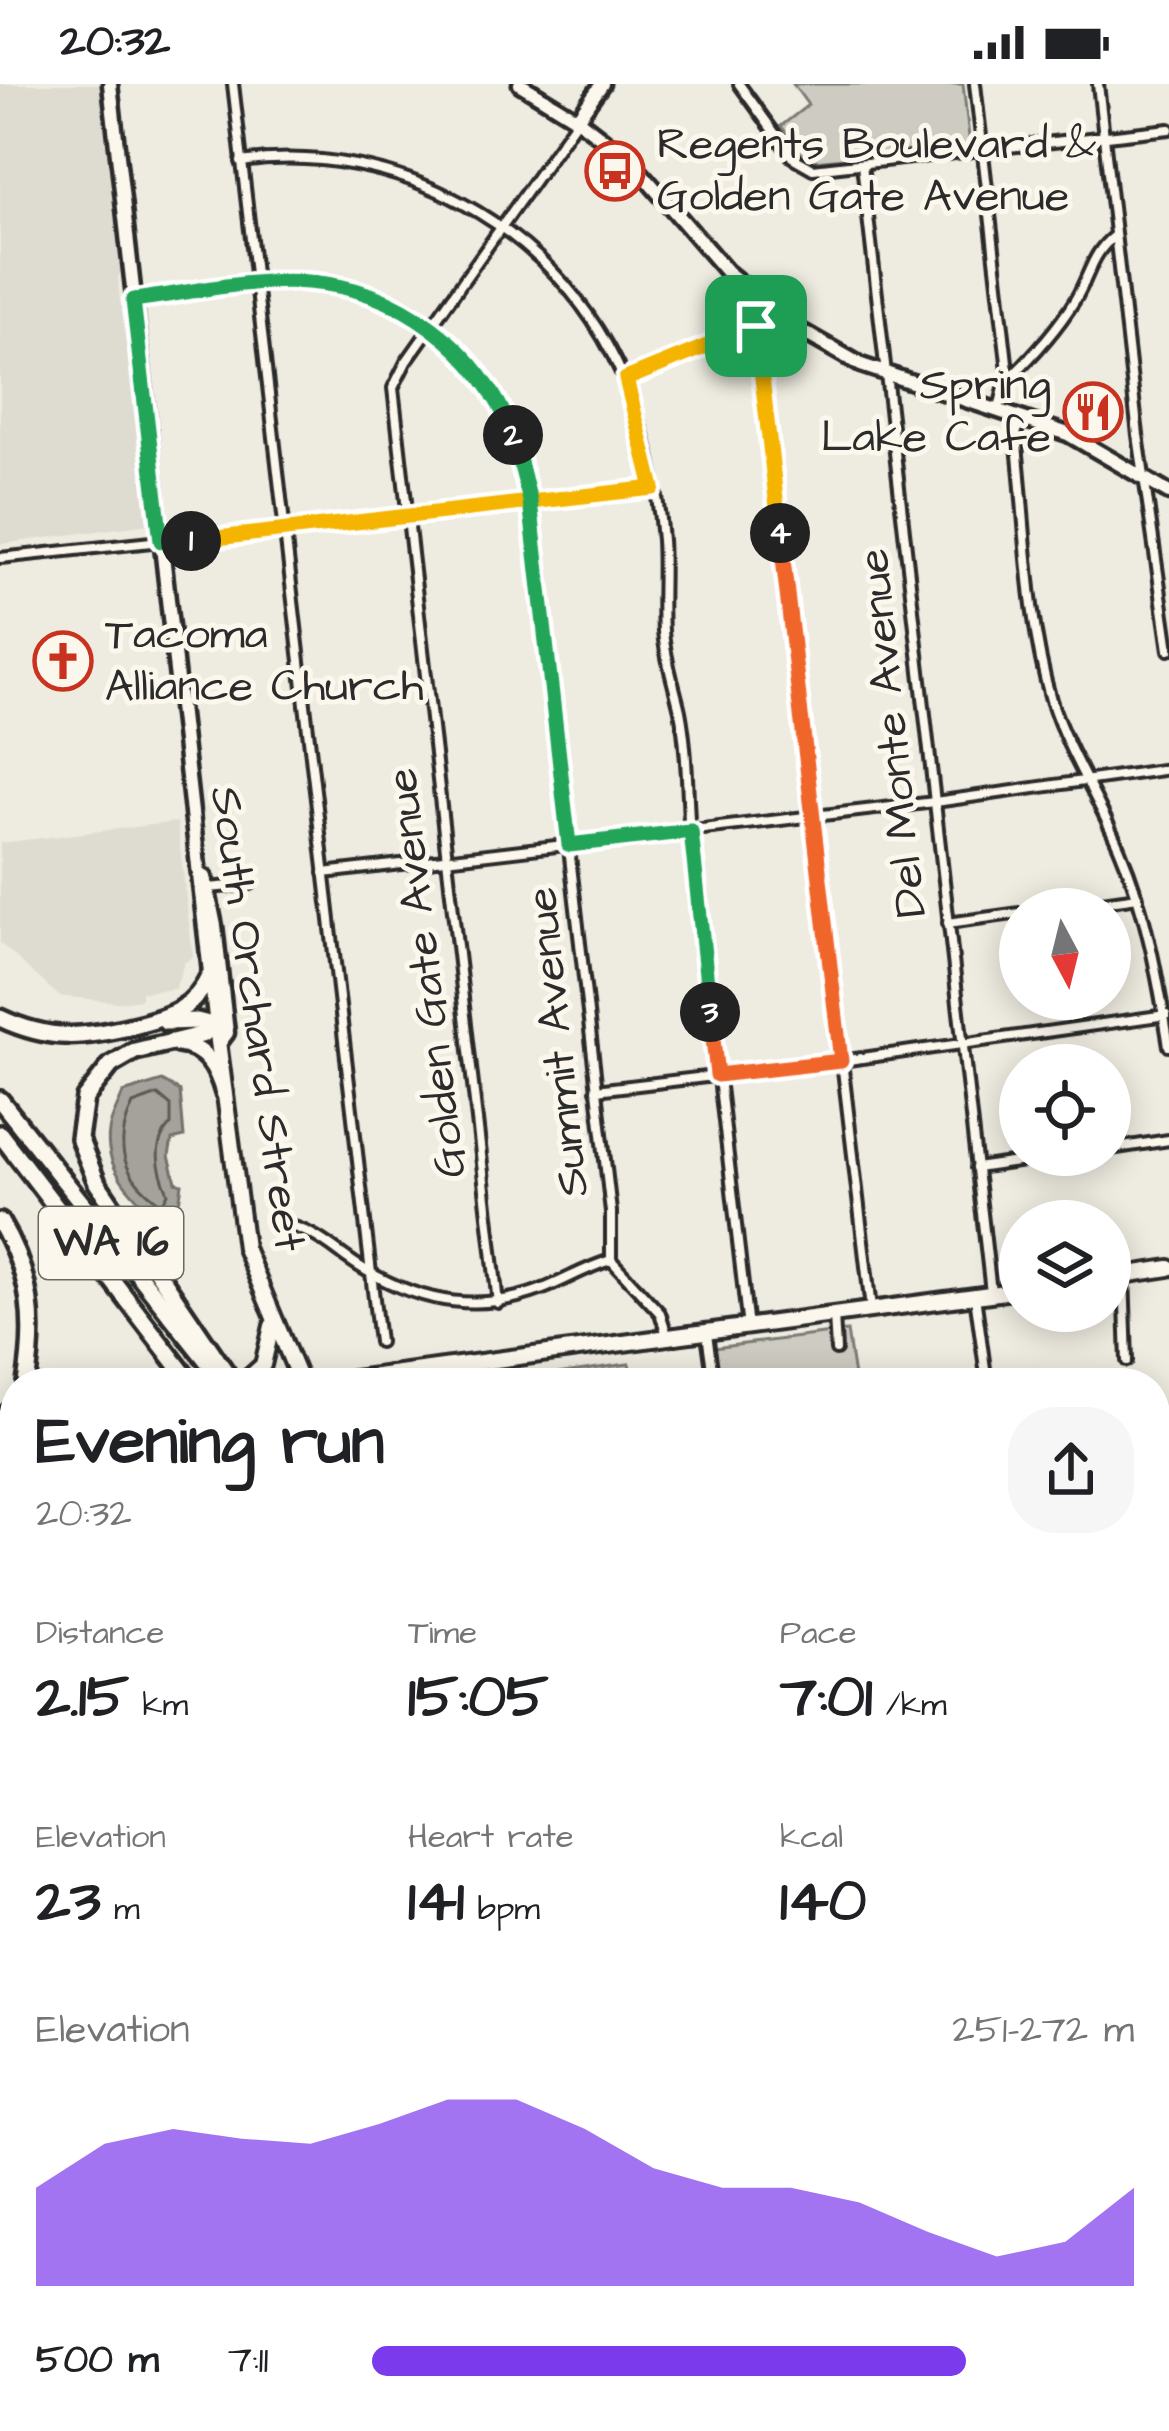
<!DOCTYPE html>
<meta charset="utf-8">
<style>
:root{--surface:#fff;--page:#f6f6f6;--text:#202124;--muted:#757577;--accent:#7c3aed}
body{margin:0;font-family:"Architects Daughter",sans-serif;background:var(--page);color:var(--text);height:100vh;display:flex;flex-direction:column;font-size:45px;white-space:nowrap}
*{box-sizing:border-box;margin:0}
p{font-size:39px;color:var(--muted)}
.icon{flex:none;width:66px;height:66px;fill:none;stroke:currentColor;stroke-width:2;stroke-linecap:round;stroke-linejoin:round}
.map{position:relative;flex:1;overflow:hidden}
.drawer{position:absolute;left:0px;top:1284px;width:1170px;height:1065px;display:flex;flex-direction:column;background:var(--surface);border-radius:48px 48px 0 0;box-shadow:0 6px 30px #0003}
.drawer>*{flex:none}
.needle{width:78px;rotate:173deg}
.controls{position:absolute;left:999px;top:804px;display:grid;gap:24px}
.controls a{display:grid;place-items:center;width:132px;height:132px;border-radius:50%;background:var(--surface);box-shadow:0 6px 30px #0003;font-size:60px}
.pin{position:absolute;display:grid;place-items:center;width:102px;height:102px;color:#fff;margin:-51px;border-radius:24px;box-shadow:0 6px 18px #0006}
.km{position:absolute;width:60px;height:60px;margin:-30px;border-radius:50%;background:#222;color:#fff;font-size:33px;line-height:60px;text-align:center}
.round{display:grid;place-items:center;flex:none;width:126px;height:126px;border-radius:48px;background:var(--page)}
.head{display:flex;align-items:center;justify-content:space-between;height:204px;padding:0 36px}
h1{font-size:66px;font-weight:800;line-height:90px}
.metrics{display:grid;grid-template-columns:repeat(3,1fr);gap:18px;height:204px;padding:12px 36px}
.metrics div{display:grid;align-content:center}
.metrics b{font-size:60px;font-weight:800}
.metrics small{font-size:33px;font-weight:400}
.metrics p{font-size:33px}
.chart{height:336px;padding:24px 36px}
.chart p{display:flex;justify-content:space-between}
.chart svg{width:100%;height:216px;margin-top:12px;fill:var(--accent);opacity:.7}
ul{padding:0 36px;list-style:none;font-size:39px}
li{display:grid;grid-template-columns:192px 144px 1fr;align-items:center;height:90px}
li i{height:30px;border-radius:15px;background:var(--accent)}
.status{display:flex;justify-content:space-between;align-items:center;height:84px;padding:0 60px;background:var(--surface);direction:ltr}
.status svg{height:33px;fill:currentColor}
.map>svg:first-child{display:block}
</style>
<div class="status"><b>20:32</b><svg viewBox="0 0 49 12"><path d="M0 12V9h3v3zM5 12V6h3v6zM10 12V3h3v9zM15 12V0h3v12zM26 1h20v11H26zM47 4h2v5h-2z"/></svg></div>
<div class="map">
<svg width="1169" height="2347" viewBox="0 0 1169 2347">
<rect width="100%" height="100%" fill="#eeebe0"/>
<filter id="ink" filterUnits="userSpaceOnUse"><feTurbulence type="fractalNoise" baseFrequency=".00833" numOctaves="2"/><feDisplacementMap in="SourceGraphic" scale="24" xChannelSelector="R" yChannelSelector="G"/><feConvolveMatrix kernelMatrix="1 2 1 2 8 2 1 2 1" color-interpolation-filters="sRGB"/></filter>
<g filter="url(#ink)">
<g fill="#dedbd1">
<path d="M0,0h103l20,185 -5,8 2,26 7,9 22,212 -149,20z"/>
<path d="M177,738l16,135 -9,6 -9,26 -34,3v7l-23,3 -59,-6 -59,-53v-100z"/>
<path d="M15,2284v50h127l2,13h-144v-62z"/>
</g>
<g fill="#cecbc2" stroke="#7c7b76" stroke-width="3">
<path d="M793,0h170l7,62 -157,15 -10,-5 -22,-30 27,-21z"/>
<path d="M847,1247l8,52h-137l-5,-35z"/>
<path d="M629,1280l8,19h-143l119,-17z"/>
<path d="M1169,2207v135l-68,5 -1,-13h55v-125z"/>
</g>
<path fill="#a4a29a" stroke="#74726e" stroke-width="3" d="M162,997l18,10 4,46 -12,3 -3,16 7,26 6,2c-3,18 -2,32 -21,39 -25,-25 -58,-52 -52,-92 1,-12 10,-27 14,-38z"/>
<g fill="none" stroke-linecap="round" stroke-linejoin="round">
<path stroke="#5b5b57" stroke-width="3" d="M158,1011l13,11v19c-20,19 -13,45 -3,68l-6,11c-40,-27 -49,-57 -29,-100z"/>
<defs>
<g id="street">
<path d="M233,0l146,1258"/>
<path d="M739,0l53,73 21,12 356,-40"/>
<path d="M975,0l33,287 -9,38"/>
<path d="M1098,0l40,351 31,215"/>
<path d="M241,78c75,-11 155,5 221,41 130,71 188,191 200,337 2,30 -1,61 1,91 2,27 11,54 17,80 7,36 7,73 9,109l59,508"/>
<path d="M862,80l129,1128"/>
<path d="M134,216c56,-7 116,-22 173,-18 128,8 199,101 222,219l82,711v48l49,53 8,25"/>
<path d="M768,224l-12,18 115,983"/>
<path d="M625,295l131,-53"/>
<path d="M1007,297c26,-25 49,-50 68,-81 15,-24 16,-46 39,-64"/>
<path d="M1020,334l-4,18c10,86 10,180 35,264 17,53 48,99 69,150 27,63 38,129 49,196"/>
<path d="M0,474l161,-17 31,1 461,-54"/>
<path d="M324,789l611,-71 234,-33"/>
<path d="M209,804l42,-4"/>
<path d="M1052,825l86,-12"/>
<path d="M948,839l72,-10"/>
<path d="M596,1006l245,-29 325,-46"/>
<path d="M1110,1065l59,-9"/>
<path d="M976,1084l90,-13"/>
<path d="M280,1139c41,9 54,29 87,48 58,33 114,42 176,18 23,-9 44,-22 68,-29"/>
<path d="M1124,1191l3,86"/>
<path d="M975,1212l12,87"/>
<path d="M498,1219l-105,-915 13,-26 171,-242"/>
<path d="M834,1232l2,34"/>
<path d="M707,1250l7,49"/>
<path d="M1155,1384l14,-2"/>
<path d="M1155,1437l14,102"/>
<path d="M0,1556l15,-2"/>
<path d="M0,1711l15,98"/>
<path d="M1155,1872l14,-2"/>
<path d="M0,1926l15,-2"/>
<path d="M1155,2195l14,-2"/>
<path d="M0,2204l4,69 11,-1"/>
<path d="M156,2334l2,13"/>
<path d="M696,2334l1,13"/>
<path d="M840,2334l2,13"/>
<path d="M295,2347l1,-13"/>
</g>
<g id="secondary">
<path d="M110,0l106,942"/>
<path d="M520,0l57,35 53,41 97,112 69,56 65,37 207,69 101,59"/>
<path d="M577,35l25,-35"/>
<path d="M205,793l10,49 12,107 -9,12"/>
<path d="M394,2334l2,13"/>
</g>
<g id="primary">
<path d="M216,942l29,222 56,135"/>
<path d="M1110,1193l59,-9"/>
<path d="M243,1299l20,-18 9,-39"/>
<path d="M324,1299l696,-93"/>
<path d="M0,1341l15,-1"/>
</g>
<g id="highway">
<path d="M0,934c51,24 84,20 137,7 34,-9 57,-16 73,-50"/>
<path d="M166,938l31,-1 19,5"/>
<path d="M216,942l-15,9 -66,16 -24,14 -26,33 -6,40 18,45 136,200"/>
<path d="M178,960c28,3 39,24 46,49"/>
<path d="M0,1016l216,272"/>
<path d="M0,1050l191,249"/>
<path d="M0,1138c32,53 36,101 26,161"/>
<path d="M365,1299l24,-8"/>
<path d="M0,1335l15,-11"/>
<path d="M1013,2334l11,13"/>
<path d="M1061,2334l11,13"/>
</g>
</defs>
<use href="#street" stroke="#2b2b2b" stroke-width="16"/>
<use href="#secondary" stroke="#2b2b2b" stroke-width="21"/>
<use href="#primary" stroke="#2b2b2b" stroke-width="22"/>
<use href="#highway" stroke="#2b2b2b" stroke-width="24"/>
<use href="#street" stroke="#fbf7ec" stroke-width="8"/>
<use href="#secondary" stroke="#fbf7ec" stroke-width="12"/>
<use href="#primary" stroke="#fbf7ec" stroke-width="14"/>
<use href="#highway" stroke="#fbf7ec" stroke-width="15"/>
</g>
</g>
<g fill="none" stroke-linecap="round" stroke-linejoin="round" filter="url(#ink)">
<defs>
<path id="split-1" d="M191,457l462,-53 -27,-109 130,-53"/>
<path id="split-2" d="M191,457h-30l-28,-241c56,-7 118,-22 175,-18 91,6 173,68 205,153"/>
<path id="split-3" d="M513,351l17,66 39,344 122,-14 19,181"/>
<path id="split-4" d="M710,928l7,63 124,-14 -61,-528"/>
<path id="split-5" d="M756,242l24,207"/>
</defs>
<use href="#split-1" stroke="#fff" stroke-width="24"/>
<use href="#split-2" stroke="#fff" stroke-width="24"/>
<use href="#split-3" stroke="#fff" stroke-width="24"/>
<use href="#split-4" stroke="#fff" stroke-width="24"/>
<use href="#split-5" stroke="#fff" stroke-width="24"/>
<use href="#split-1" stroke="#f5b400" stroke-width="15"/>
<use href="#split-2" stroke="#22a559" stroke-width="15"/>
<use href="#split-3" stroke="#22a559" stroke-width="15"/>
<use href="#split-4" stroke="#f0652b" stroke-width="15"/>
<use href="#split-5" stroke="#f5b400" stroke-width="15"/>
</g>
<defs>
<symbol id="bus-ring" viewBox="-11 -11 22 22"><circle r="9.5" fill="#fbf7ec" stroke="#c8321e" stroke-width="1.5"/><path d="M-5-6H5V4H4V6H2V4H-2V6H-4V4H-5ZM-3.5-4V0h7V-4ZM-3.5 1.2v1.5H-2V1.2ZM2 1.2v1.5H3.5V1.2Z" fill="#c8321e"/></symbol>
<symbol id="restaurant-ring" viewBox="-11 -11 22 22"><circle r="9.5" fill="#fbf7ec" stroke="#c8321e" stroke-width="1.5"/><path d="M-5-6h1v4h1v-4h1v4h1v-4h1v5L-1.5 .5V6h-2V.5L-5-1ZM5-6V6H3V1.5H1.5Q1.5-4 5-6Z" fill="#c8321e"/></symbol>
<symbol id="church-ring" viewBox="-11 -11 22 22"><circle r="9.5" fill="#fbf7ec" stroke="#c8321e" stroke-width="1.5"/><path d="M-1.2-6h2.4v3.5h3.3v2.4h-3.3V6h-2.4V-.1h-3.3v-2.4h3.3Z" fill="#c8321e"/></symbol>
</defs>
<g fill-rule="evenodd">
<use href="#bus-ring" x="582" y="54" width="66" height="66"/>
<use href="#restaurant-ring" x="1060" y="295" width="66" height="66"/>
<use href="#church-ring" x="30" y="544" width="66" height="66"/>
</g>
<g text-anchor="middle" dominant-baseline="central" stroke-width="10" stroke-linejoin="round" paint-order="stroke">
<rect fill="#fbf7ec" stroke="#696865" stroke-width="3" x="39" y="1123" width="144" height="72" rx="9"/>
<g font-size="42" font-weight="bold" fill="#2b2b2b">
<text x="111" y="1159">WA 16</text>
</g>
<g font-size="45" fill="#2b2b2b" stroke="#fbf7ec" text-anchor="start">
<text x="657" y="61">Regents Boulevard &amp;<tspan x="657" dy="52">Golden Gate Avenue</tspan></text>
<text x="1051" y="302" text-anchor="end">Spring<tspan x="1051" dy="52">Lake Cafe</tspan></text>
<text x="105" y="551">Tacoma<tspan x="105" dy="52">Alliance Church</tspan></text>
</g>
<g font-size="45" fill="#2b2b2b" stroke="#fbf7ec">
<text transform="translate(893 649) rotate(-96)">Del Monte Avenue</text>
<text transform="translate(427 889) rotate(-97)">Golden Gate Avenue</text>
<text transform="translate(257 935) rotate(82)">South Orchard Street</text>
<text transform="translate(558 958) rotate(-96)">Summit Avenue</text>
</g>
</g>
</svg>
<div class="controls">
<a><svg class="needle" viewBox="-14 -14 28 28"><path d="M0-13l5 13h-10z" fill="#e53935"/><path d="M0 13l5-13h-10z" fill="#757577"/></svg></a>
<a><svg class="icon" aria-label="locate" viewBox="0 0 24 24"><circle cx="12" cy="12" r="6"/><path d="M12 2v4M12 18v4M2 12h4M18 12h4"/></svg></a>
<a><svg class="icon" aria-label="layers" viewBox="0 0 24 24"><path d="M12 4l9 5-9 5-9-5zM3 14l9 5 9-5"/></svg></a>
</div>
<div class="pin" style="left:756px;top:242px;background:#1e9e55"><svg class="icon" aria-label="arrive" viewBox="0 0 24 24"><path d="M6 21V4h12l-3 4 3 4H6"/></svg></div>
<b class="km" style="left:191px;top:457px">1</b>
<b class="km" style="left:513px;top:351px">2</b>
<b class="km" style="left:710px;top:928px">3</b>
<b class="km" style="left:780px;top:449px">4</b>
<section class="drawer">
<div class="head"><div><h1>Evening run</h1><p>20:32</p></div><a class="round"><svg class="icon" aria-label="share" viewBox="0 0 24 24"><path d="M12 15V3M7 8l5-5 5 5M5 13v7h14v-7"/></svg></a></div>
<div class="metrics">
<div><p>Distance</p><b>2.15<small> km</small></b></div>
<div><p>Time</p><b>15:05</b></div>
<div><p>Pace</p><b>7:01<small> /km</small></b></div>
</div>
<div class="metrics">
<div><p>Elevation</p><b>23<small> m</small></b></div>
<div><p>Heart rate</p><b>141<small> bpm</small></b></div>
<div><p>kcal</p><b>140</b></div>
</div>
<div class="chart"><p><span>Elevation</span>251–272 m</p>
<svg viewBox="0 0 160 44" preserveAspectRatio="none"><path d="M0 44V24L10 15L20 12L30 14L40 15L50 11L60 6L70 6L80 12L90 20L100 24L110 24L120 27L130 33L140 38L150 35L160 24V44z"/></svg>
</div>
<ul>
<li><b>500 m</b>7:11<i style="width:78%"></i></li>
</ul>
</section>
</div>
